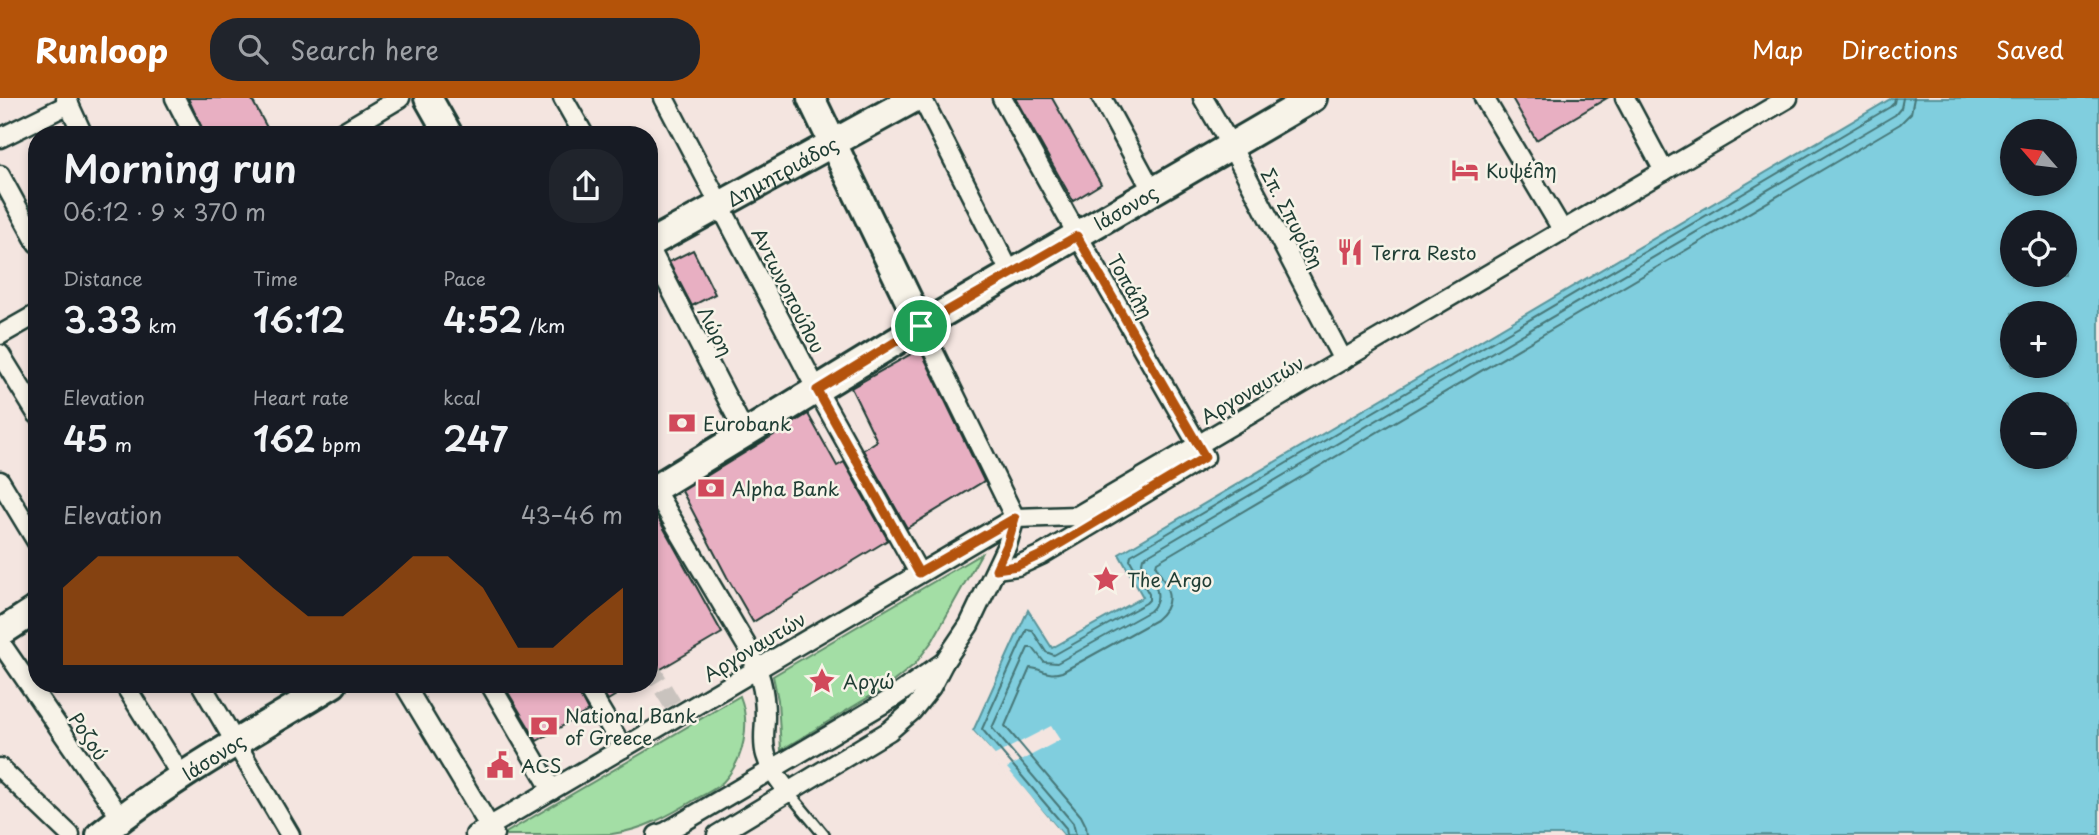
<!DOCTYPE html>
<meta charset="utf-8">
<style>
:root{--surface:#171b24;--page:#20242c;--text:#f1f3f6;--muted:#9ea1a6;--accent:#b45309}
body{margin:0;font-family:"Playpen Sans",sans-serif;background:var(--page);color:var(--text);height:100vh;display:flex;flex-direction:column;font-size:26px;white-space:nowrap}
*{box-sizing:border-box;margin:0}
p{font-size:23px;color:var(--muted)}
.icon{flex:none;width:38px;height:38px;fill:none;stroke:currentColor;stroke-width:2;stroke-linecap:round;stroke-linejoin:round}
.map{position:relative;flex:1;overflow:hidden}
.side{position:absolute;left:28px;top:28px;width:630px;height:567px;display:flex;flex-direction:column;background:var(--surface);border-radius:28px;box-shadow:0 4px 10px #0003}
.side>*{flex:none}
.needle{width:46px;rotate:298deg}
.tools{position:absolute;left:2000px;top:21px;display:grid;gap:14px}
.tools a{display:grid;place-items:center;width:77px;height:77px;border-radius:50%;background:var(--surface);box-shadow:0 4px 10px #0003;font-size:35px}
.pin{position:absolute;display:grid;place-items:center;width:60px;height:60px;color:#fff;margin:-30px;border:4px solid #fff;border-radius:50%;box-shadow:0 2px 7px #0007}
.round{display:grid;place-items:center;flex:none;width:74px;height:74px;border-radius:28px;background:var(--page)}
.headline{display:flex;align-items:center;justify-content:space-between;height:119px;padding:0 35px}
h1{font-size:38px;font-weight:600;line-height:52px}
.stats{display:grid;grid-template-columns:repeat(3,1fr);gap:10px;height:119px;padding:7px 35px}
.stats div{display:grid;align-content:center}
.stats b{font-size:35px;font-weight:600}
.stats small{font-size:19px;font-weight:400}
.stats p{font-size:19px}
.chart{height:196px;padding:14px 35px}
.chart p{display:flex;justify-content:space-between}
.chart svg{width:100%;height:126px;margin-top:7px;fill:var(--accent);opacity:.7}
header{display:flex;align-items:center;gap:42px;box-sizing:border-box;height:98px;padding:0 35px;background:var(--accent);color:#fff}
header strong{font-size:33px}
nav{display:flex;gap:38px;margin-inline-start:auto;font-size:24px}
.search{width:490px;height:63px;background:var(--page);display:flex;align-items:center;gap:18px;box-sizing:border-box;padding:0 24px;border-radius:28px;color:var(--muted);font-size:26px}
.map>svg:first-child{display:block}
</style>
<header>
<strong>Runloop</strong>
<div class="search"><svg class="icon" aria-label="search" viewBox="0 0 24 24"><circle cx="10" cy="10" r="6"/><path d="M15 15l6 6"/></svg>Search here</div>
<nav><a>Map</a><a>Directions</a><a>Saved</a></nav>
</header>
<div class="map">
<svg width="2099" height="737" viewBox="0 0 2099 737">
<rect width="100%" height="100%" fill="#f4e5e0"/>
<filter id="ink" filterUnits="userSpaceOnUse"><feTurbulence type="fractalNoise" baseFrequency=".0143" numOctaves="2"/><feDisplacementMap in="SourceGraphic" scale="14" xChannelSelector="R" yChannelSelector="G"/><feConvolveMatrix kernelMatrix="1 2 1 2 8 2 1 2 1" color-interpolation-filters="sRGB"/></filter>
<g filter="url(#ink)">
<g fill="#a3dea5" stroke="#618e6c" stroke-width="2">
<path d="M981,456l-48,86 -18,24 -26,21 -108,65 -3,-50 -5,-24z"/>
<path d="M740,598c11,28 4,64 -17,86 -7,7 -17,12 -27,17 -26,16 -53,31 -84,35 -31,1 -74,1 -107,1l-1,-1z"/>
</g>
<path fill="#80cede" stroke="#59949a" stroke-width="2" fill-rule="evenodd" d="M1892,0h207v737h-1036l-90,-104 55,-121 24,38 91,-51 -24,-43zM2012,33h53v53h-53zM2012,124h53v53h-53zM2012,215h53v53h-53zM2012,306h53v53h-53z"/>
<path fill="#f4e5e0" d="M1051,628l9,14 -53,28 56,67h-5l-88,-103 3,-1 22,24z"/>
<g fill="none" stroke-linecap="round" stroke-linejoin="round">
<g stroke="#467778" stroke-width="2">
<path d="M1067,737l-1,-7 -84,-99 45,-100 5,1 14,22 8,3 92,-52 3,-3v-6l-19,-34 1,-5 759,-448 4,-4 1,-5"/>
<path d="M1076,737l-3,-12 -81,-95 36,-80h5l11,14 13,1 93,-52c17,-15 1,-33 -8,-48l1,-5 752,-443 6,-7 2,-10"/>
<path d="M1087,737l-1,-9 -5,-10 -76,-90 25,-58c12,0 16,9 32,4l94,-52c22,-18 11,-34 0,-54l1,-4 743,-438 11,-11 3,-15"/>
</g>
</g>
<g fill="#e8afc2" stroke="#1f3d34" stroke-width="2">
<path d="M188,0h63l20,37h-66z"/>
<path d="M1015,0h37l49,86 -28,17z"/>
<path d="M1512,0h95l-71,42z"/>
<path d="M693,152l22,44 -23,12 -23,-44z"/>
<path d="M920,251l64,132 -77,47 -44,-78 14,-9 -26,-53z"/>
<path d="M808,316l29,52 7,-4 44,78 -135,82 -26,-45 -45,-86z"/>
<path d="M652,409l70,126 -73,43v-168z"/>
<path d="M503,586h71l14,27 -51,30z"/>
<path d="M598,586h36l-26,16z"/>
</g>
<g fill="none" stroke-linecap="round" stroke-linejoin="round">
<path stroke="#c9c3be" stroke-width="18" stroke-dasharray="18 9" stroke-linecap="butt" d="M649,568l30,49"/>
<defs>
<path id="lane" d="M789,695l35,42"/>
<g id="street">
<path d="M66,0l17,37"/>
<path d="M175,0l19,37"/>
<path d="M563,0l21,37"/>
<path d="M664,0l153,292 102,183"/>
<path d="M922,0l89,176"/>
<path d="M1102,0l51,94"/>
<path d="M1203,0l28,48 112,214"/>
<path d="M1484,0l79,133"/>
<path d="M1625,0l39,73"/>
<path d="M338,37l62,-37"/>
<path d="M0,40l69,-34"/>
<path d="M0,77l37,68"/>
<path d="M649,149l96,186"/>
<path d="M0,237l37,-21"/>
<path d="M0,256l37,60"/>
<path d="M0,383l37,61"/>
<path d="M654,391l94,159c12,25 17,41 17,68 0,13 -3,26 1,39 4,14 14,26 23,38"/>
<path d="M996,471l21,-3 26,-12 162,-97 -127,-221 -76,-138"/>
<path d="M0,544l121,176"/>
<path d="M124,586l58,93"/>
<path d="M201,586l89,151"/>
<path d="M404,586l90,150"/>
<path d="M490,586l62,106"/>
<path d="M585,586l38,64"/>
<path d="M0,670l70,67"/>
<path d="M475,737l534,-314 6,-3 62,-2 711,-418"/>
<path d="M657,737l9,-3 225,-133 53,-37"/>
<path d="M717,737l172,-104 23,-20 19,-24 13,-25 25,-37 38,-80 8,-27 -94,-192"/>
</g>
<g id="secondary">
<path d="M428,0l21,37"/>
<path d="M811,0l110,228"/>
<path id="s1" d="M649,146l266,-146"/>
<path id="s2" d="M649,394l272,-166 392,-228"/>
<path d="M0,535l37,-24"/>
<path id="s3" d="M100,737c72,-58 155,-103 233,-151"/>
</g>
</defs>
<use href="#lane" stroke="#1f3d34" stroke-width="14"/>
<use href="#street" stroke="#1f3d34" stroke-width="23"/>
<use href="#secondary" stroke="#1f3d34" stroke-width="32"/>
<use href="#lane" stroke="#f7f3e8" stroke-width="9"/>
<use href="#street" stroke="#f7f3e8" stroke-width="18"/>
<use href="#secondary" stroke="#f7f3e8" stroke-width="26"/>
</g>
</g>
<g fill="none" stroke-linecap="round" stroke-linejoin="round" filter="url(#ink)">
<defs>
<path id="route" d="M1077,138l128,221 -162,97 -26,12 -21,3 11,-24 8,-27 -96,55 -102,-183 104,-64z"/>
</defs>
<use href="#route" stroke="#fff" stroke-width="14"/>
<use href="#route" stroke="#b45309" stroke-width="9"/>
</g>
<defs>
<symbol id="hotel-bare" viewBox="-9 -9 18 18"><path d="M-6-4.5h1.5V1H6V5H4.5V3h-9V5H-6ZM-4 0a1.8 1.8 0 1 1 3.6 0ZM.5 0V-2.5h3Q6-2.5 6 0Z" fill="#d1495b" stroke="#f7f3e8" stroke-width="2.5" paint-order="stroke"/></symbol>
<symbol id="restaurant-bare" viewBox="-9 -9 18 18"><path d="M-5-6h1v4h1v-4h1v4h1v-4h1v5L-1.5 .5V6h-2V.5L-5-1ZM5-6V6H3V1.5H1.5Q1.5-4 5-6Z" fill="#d1495b" stroke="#f7f3e8" stroke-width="2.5" paint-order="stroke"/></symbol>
<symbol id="bank-bare" viewBox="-9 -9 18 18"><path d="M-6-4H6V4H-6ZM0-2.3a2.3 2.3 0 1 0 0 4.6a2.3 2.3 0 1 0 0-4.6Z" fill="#d1495b" stroke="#f7f3e8" stroke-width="2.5" paint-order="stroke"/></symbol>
<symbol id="sight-bare" viewBox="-9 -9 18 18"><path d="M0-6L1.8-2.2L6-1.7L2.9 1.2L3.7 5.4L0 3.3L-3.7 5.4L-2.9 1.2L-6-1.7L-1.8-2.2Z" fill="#d1495b" stroke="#f7f3e8" stroke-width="2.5" paint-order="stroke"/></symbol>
<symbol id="civic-bare" viewBox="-9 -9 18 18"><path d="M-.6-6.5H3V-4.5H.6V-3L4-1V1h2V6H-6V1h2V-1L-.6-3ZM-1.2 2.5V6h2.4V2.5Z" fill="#d1495b" stroke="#f7f3e8" stroke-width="2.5" paint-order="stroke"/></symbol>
</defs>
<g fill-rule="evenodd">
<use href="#hotel-bare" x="1446" y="53" width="38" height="38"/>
<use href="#restaurant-bare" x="1331" y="135" width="38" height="38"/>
<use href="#bank-bare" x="663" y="306" width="38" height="38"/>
<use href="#bank-bare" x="692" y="371" width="38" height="38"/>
<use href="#sight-bare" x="1087" y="462" width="38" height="38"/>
<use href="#sight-bare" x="803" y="564" width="38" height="38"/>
<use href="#bank-bare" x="525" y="609" width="38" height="38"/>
<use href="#civic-bare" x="481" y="648" width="38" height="38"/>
</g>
<g text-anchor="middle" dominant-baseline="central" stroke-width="5" stroke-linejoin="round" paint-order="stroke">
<g font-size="19" fill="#1f3d34" stroke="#f7f3e8" text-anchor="start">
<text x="1486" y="72">Κυψέλη</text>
<text x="1371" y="154">Terra Resto</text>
<text x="703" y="325">Eurobank</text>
<text x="732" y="390">Alpha Bank</text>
<text x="1127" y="481">The Argo</text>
<text x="843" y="583">Αργώ</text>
<text x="565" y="617">National Bank<tspan x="565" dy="22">of Greece</tspan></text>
<text x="521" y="667">ACS</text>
</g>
<g font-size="19" fill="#1f3d34" stroke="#f7f3e8">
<text stroke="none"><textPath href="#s1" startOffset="152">Δημητριάδος</textPath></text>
<text stroke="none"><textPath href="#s2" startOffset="555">Ιάσονος</textPath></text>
<text transform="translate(1293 120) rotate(62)">Σπ. Σπυρίδη</text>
<text transform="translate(1131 188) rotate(60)">Τοπάλη</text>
<text transform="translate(789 192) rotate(63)">Αντωνοπούλου</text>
<text transform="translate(716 233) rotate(63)">Λώρη</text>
<text transform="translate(1252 291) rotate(-30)">Αργοναυτών</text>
<text transform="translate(754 548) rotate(-31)">Αργοναυτών</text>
<text transform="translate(89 638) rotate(56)">Ροζού</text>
<text stroke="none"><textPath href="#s3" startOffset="138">Ιάσονος</textPath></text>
</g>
</g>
</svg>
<div class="tools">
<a><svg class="needle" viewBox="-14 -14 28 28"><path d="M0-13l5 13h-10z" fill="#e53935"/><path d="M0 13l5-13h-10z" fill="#9ea1a6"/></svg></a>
<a><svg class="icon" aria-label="locate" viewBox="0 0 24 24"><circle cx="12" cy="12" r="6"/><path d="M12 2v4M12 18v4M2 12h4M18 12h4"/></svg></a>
<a>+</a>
<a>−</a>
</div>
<div class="pin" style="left:921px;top:228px;background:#1e9e55"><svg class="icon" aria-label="arrive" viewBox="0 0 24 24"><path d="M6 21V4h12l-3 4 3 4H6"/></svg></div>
<section class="side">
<div class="headline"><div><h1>Morning run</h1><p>06:12 · 9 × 370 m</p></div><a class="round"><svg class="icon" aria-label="share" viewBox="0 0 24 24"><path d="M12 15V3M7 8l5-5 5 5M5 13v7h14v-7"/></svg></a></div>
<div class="stats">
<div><p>Distance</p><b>3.33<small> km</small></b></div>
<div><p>Time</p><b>16:12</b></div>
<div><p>Pace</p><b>4:52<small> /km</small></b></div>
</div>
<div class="stats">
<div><p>Elevation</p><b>45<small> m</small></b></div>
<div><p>Heart rate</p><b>162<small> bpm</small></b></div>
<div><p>kcal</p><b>247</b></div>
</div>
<div class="chart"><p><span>Elevation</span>43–46 m</p>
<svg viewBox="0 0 160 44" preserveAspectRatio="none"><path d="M0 44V17L10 6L20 6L30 6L40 6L50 6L60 17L70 27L80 27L90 17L100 6L110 6L120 17L130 38L140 38L150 27L160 17V44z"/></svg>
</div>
</section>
</div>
